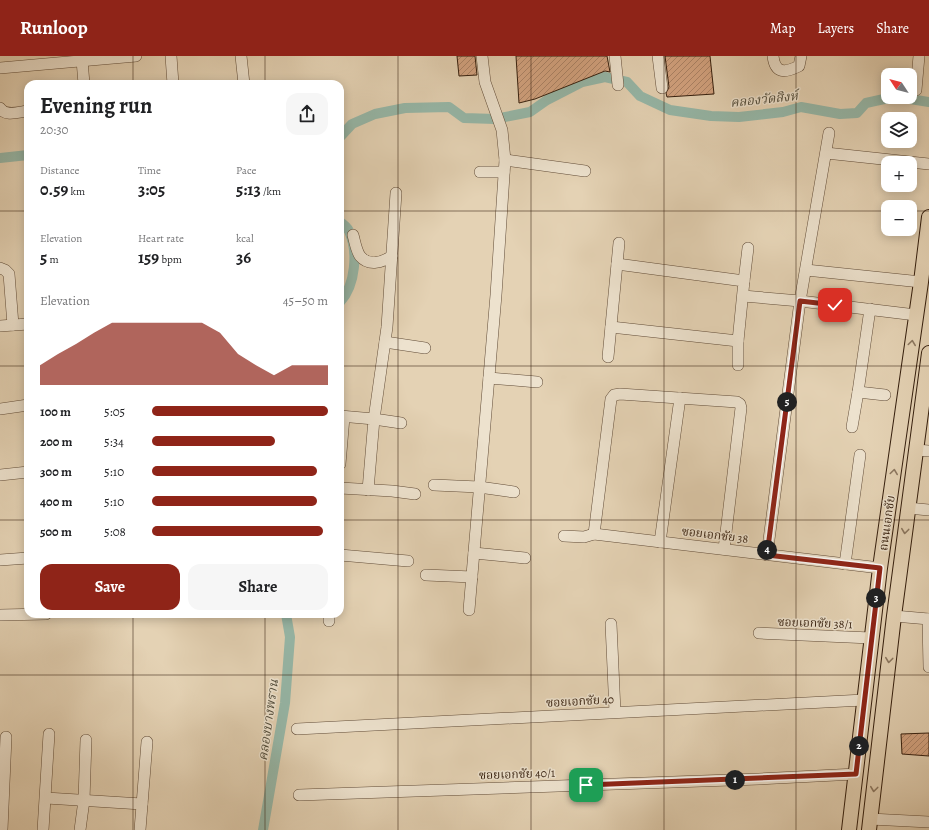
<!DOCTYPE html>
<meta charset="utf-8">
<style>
:root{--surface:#fff;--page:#f6f6f6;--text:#202124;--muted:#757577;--accent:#8f2418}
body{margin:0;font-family:Alegreya,"Noto Serif Thai",serif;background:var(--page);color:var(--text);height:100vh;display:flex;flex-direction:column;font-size:15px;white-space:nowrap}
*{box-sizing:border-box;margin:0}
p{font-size:13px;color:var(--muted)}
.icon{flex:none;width:22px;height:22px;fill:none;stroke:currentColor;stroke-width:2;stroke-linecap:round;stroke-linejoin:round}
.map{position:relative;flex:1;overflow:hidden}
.panel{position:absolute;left:24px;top:24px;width:320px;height:538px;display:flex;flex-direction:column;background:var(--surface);border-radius:12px;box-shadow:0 2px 10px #0003}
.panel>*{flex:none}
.needle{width:26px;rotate:306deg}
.buttons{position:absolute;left:881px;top:12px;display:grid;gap:8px}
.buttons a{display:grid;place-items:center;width:36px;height:36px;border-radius:8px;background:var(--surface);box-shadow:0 2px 10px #0003;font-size:20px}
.pin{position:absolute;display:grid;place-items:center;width:34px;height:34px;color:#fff;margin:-17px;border-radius:8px;box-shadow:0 2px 6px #0006}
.km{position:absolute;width:20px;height:20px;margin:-10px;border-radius:50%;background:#222;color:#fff;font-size:11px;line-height:20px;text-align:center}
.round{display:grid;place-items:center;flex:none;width:42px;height:42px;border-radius:12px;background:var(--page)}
.headline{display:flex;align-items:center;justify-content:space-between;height:68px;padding:0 16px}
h1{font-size:22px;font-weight:600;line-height:30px}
.metrics{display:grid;grid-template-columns:repeat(3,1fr);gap:6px;height:68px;padding:4px 16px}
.metrics div{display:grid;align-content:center}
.metrics b{font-size:17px;font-weight:600}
.metrics small{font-size:11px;font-weight:400}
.metrics p{font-size:11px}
.chart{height:112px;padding:8px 16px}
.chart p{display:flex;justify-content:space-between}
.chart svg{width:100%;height:72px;margin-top:4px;fill:var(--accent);opacity:.7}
.primary-button{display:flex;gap:8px;margin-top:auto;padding:8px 16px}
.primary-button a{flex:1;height:46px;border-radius:12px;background:var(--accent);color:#fff;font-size:16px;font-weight:600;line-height:46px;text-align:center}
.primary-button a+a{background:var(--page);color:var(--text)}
ul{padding:0 16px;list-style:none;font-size:13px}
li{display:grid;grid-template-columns:64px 48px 1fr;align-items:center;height:30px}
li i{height:10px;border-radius:5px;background:var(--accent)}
header{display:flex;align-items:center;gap:24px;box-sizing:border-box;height:56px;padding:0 20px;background:var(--accent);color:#fff}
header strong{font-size:19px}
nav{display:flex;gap:22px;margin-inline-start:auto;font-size:14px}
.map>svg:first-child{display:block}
</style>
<header>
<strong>Runloop</strong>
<nav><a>Map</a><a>Layers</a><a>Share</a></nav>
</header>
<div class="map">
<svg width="929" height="774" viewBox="0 0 929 774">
<defs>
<pattern id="building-hatch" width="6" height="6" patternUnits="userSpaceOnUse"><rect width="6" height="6" fill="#d3a380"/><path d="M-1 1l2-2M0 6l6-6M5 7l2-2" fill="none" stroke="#ac8467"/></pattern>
</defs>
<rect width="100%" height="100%" fill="#e4d2b4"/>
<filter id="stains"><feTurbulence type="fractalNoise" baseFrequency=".005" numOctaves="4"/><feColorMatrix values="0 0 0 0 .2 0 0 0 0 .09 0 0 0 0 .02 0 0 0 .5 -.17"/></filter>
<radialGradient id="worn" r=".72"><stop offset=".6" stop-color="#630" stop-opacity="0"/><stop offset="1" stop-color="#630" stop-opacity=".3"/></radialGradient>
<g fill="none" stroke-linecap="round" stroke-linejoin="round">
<g stroke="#96b8a9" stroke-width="10">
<path d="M340,81l12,-13 23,-10 30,-6 44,-1 15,11 31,1 35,-7 17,-12 35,-18 23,-5 22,5 13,14 30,14 41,6 28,1 44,-5 18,-5 39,7 17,-1 9,-10 18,-4h26l19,3"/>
<path d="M0,102l28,-3"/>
<path d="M340,166c3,2 7,5 9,9 9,20 7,54 -9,71"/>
<path d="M263,774l22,-127 5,-66 -4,-23"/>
</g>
</g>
<g fill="url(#building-hatch)" stroke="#351f0e">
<path d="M457,0h18l2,19 -18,1z"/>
<path d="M516,0h91l3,16 -5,-1 -70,28 -16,4z"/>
<path d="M665,0h45l4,38 -47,3 -1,-4 3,-6z"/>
<path d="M929,677v23l-27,-2 -1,-20z"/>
</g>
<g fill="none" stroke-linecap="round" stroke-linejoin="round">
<defs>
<g id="minor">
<path d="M171,0l2,28"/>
<path d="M241,0l3,28"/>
<path d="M615,0l3,29"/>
<path d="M658,0l4,32"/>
<path d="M773,0c2,18 12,17 26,10l2,-10"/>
<path d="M82,4l2,24"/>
<path d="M0,12l136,-12"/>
<path d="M916,34l3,-34"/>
<path d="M0,52c5,9 19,4 28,3"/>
<path d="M826,97l103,11"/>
<path d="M505,104l80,11"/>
<path d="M480,116h24"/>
<path d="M396,137l-9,134 -13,92 27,4"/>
<path d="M353,179c2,7 3,15 7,21 9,11 23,6 32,0"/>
<path d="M0,212l5,2 4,4 4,51"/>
<path d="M806,214l115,12"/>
<path d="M744,225l4,-33"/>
<path d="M743,240l57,5 116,14"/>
<path d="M0,270l28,-2"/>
<path d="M611,271l127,14 6,-60 -127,-17"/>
<path d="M385,286l40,6"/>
<path d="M608,301l11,-114"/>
<path d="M738,309v-24"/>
<path d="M489,322l48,4"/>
<path d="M858,336l27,3"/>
<path d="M0,353l28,-4"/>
<path d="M340,360l34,3 -6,71"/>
<path d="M852,371l6,-35 12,-83"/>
<path d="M916,394l13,1"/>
<path d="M340,408l4,-47"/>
<path d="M0,419l28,-3"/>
<path d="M434,429l45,2 35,5"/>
<path d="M340,432l52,3 23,3"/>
<path d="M908,452l21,2"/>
<path d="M594,478l17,-135 3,-4 6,-1 117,8 3,2 1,4 -17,141"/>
<path d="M564,480l20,1 10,-3 286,34"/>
<path d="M660,486l20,-144"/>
<path d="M474,497l51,5"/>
<path d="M340,499l68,6"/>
<path d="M767,499l33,-254 29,-168"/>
<path d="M0,504l28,-2"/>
<path d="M845,508l15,-109"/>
<path d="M426,519l46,2"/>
<path d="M469,554l27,-315 9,-135 -3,-30 -17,-48 -3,-26"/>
<path d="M0,559l46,-1"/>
<path d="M894,560l35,3"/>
<path d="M928,563l1,48"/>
<path d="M329,565v-7"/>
<path d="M611,568l4,88"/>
<path d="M759,577l112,5"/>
<path d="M297,673l567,-29"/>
<path d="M299,739l460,-16 97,-5"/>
<path d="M46,742l96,6"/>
<path d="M870,763l59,3"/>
<path d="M2,774l4,-93"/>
<path d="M43,774l6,-96"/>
<path d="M80,774l4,-30 2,-60"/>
<path d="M140,774l7,-88"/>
</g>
<g id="major">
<path d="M849,774l31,-262 41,-286 8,-65"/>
<path d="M869,774l25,-214 35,-263"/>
</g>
</defs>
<use href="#minor" stroke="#614c38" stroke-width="12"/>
<use href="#major" stroke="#351f0e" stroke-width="16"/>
<use href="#minor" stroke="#ede2ce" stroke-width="11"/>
<use href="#major" stroke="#e4d2b4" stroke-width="14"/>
</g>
<defs><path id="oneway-chevron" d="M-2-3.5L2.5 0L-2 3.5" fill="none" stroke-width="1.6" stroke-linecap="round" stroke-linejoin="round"/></defs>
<g stroke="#8c7861">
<use href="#oneway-chevron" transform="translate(912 287) rotate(-82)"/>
<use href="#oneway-chevron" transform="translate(894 416) rotate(-82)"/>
<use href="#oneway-chevron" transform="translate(905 475) rotate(97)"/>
<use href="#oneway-chevron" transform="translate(889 604) rotate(97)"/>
<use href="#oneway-chevron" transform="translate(874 733) rotate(97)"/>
</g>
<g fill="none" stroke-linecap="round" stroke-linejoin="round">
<defs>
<path id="route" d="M586,729l270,-11 24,-206 -113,-13 33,-254 35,4"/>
</defs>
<use href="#route" stroke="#fff" stroke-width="8"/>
<use href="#route" stroke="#8f2418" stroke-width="5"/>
</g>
<path fill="none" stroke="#351f0e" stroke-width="1" stroke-opacity="0.55" d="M133,0v28M265,0v28M398,0v774M531,0v774M664,0v774M796,0v774M0,155h28M340,155h548M910,155h19M0,310h28M340,310h589M0,464h28M340,464h589M133,558v216M265,558v216M0,619h929"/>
<g text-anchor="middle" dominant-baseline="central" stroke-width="3" stroke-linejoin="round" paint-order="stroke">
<g font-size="12" fill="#351f0e" stroke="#ede2ce">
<text transform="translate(887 467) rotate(-82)">ถนนเอกชัย</text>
<text transform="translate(715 479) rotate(7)">ซอยเอกชัย 38</text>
<text transform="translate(815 567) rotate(2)">ซอยเอกชัย 38/1</text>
<text transform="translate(580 645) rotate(-3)">ซอยเอกชัย 40</text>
<text transform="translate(517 718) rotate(-2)">ซอยเอกชัย 40/1</text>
</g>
<g font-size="13" font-style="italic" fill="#524d3c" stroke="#ede2ce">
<text transform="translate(764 43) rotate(-6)">คลองวัดสิงห์</text>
<text transform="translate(268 664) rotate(-82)">คลองบางพราน</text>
</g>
</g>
<rect width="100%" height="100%" filter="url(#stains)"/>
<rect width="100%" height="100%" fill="url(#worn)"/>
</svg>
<div class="buttons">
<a><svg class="needle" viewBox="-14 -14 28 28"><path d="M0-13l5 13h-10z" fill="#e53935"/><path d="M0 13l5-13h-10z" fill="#757577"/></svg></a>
<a><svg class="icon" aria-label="layers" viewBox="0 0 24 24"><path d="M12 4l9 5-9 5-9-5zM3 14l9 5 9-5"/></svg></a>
<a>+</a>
<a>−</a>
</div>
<div class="pin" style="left:586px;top:729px;background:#1e9e55"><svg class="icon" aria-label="arrive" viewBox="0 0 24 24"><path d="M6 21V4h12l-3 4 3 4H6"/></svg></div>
<div class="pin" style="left:835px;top:249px;background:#d93025"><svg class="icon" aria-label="check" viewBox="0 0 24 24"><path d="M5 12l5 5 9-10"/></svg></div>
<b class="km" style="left:735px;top:724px">1</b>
<b class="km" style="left:859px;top:690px">2</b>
<b class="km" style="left:876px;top:542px">3</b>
<b class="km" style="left:767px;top:494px">4</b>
<b class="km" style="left:787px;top:346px">5</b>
<section class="panel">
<div class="headline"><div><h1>Evening run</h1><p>20:30</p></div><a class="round"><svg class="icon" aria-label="share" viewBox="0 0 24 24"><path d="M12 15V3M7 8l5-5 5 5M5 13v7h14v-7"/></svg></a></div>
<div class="metrics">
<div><p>Distance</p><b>0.59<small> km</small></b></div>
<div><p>Time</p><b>3:05</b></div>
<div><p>Pace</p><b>5:13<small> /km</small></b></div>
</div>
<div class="metrics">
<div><p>Elevation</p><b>5<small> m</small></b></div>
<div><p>Heart rate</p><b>159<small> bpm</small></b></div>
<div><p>kcal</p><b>36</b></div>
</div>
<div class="chart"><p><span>Elevation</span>45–50 m</p>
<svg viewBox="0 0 160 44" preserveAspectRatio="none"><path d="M0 44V32L10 25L20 19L30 12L40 6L50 6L60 6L70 6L80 6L90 6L100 12L110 25L120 32L130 38L140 32L150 32L160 32V44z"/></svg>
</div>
<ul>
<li><b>100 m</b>5:05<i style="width:100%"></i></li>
<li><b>200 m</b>5:34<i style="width:70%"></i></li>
<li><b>300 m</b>5:10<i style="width:94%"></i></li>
<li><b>400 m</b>5:10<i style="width:94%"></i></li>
<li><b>500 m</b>5:08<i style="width:97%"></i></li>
</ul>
<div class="primary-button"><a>Save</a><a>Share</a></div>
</section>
</div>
